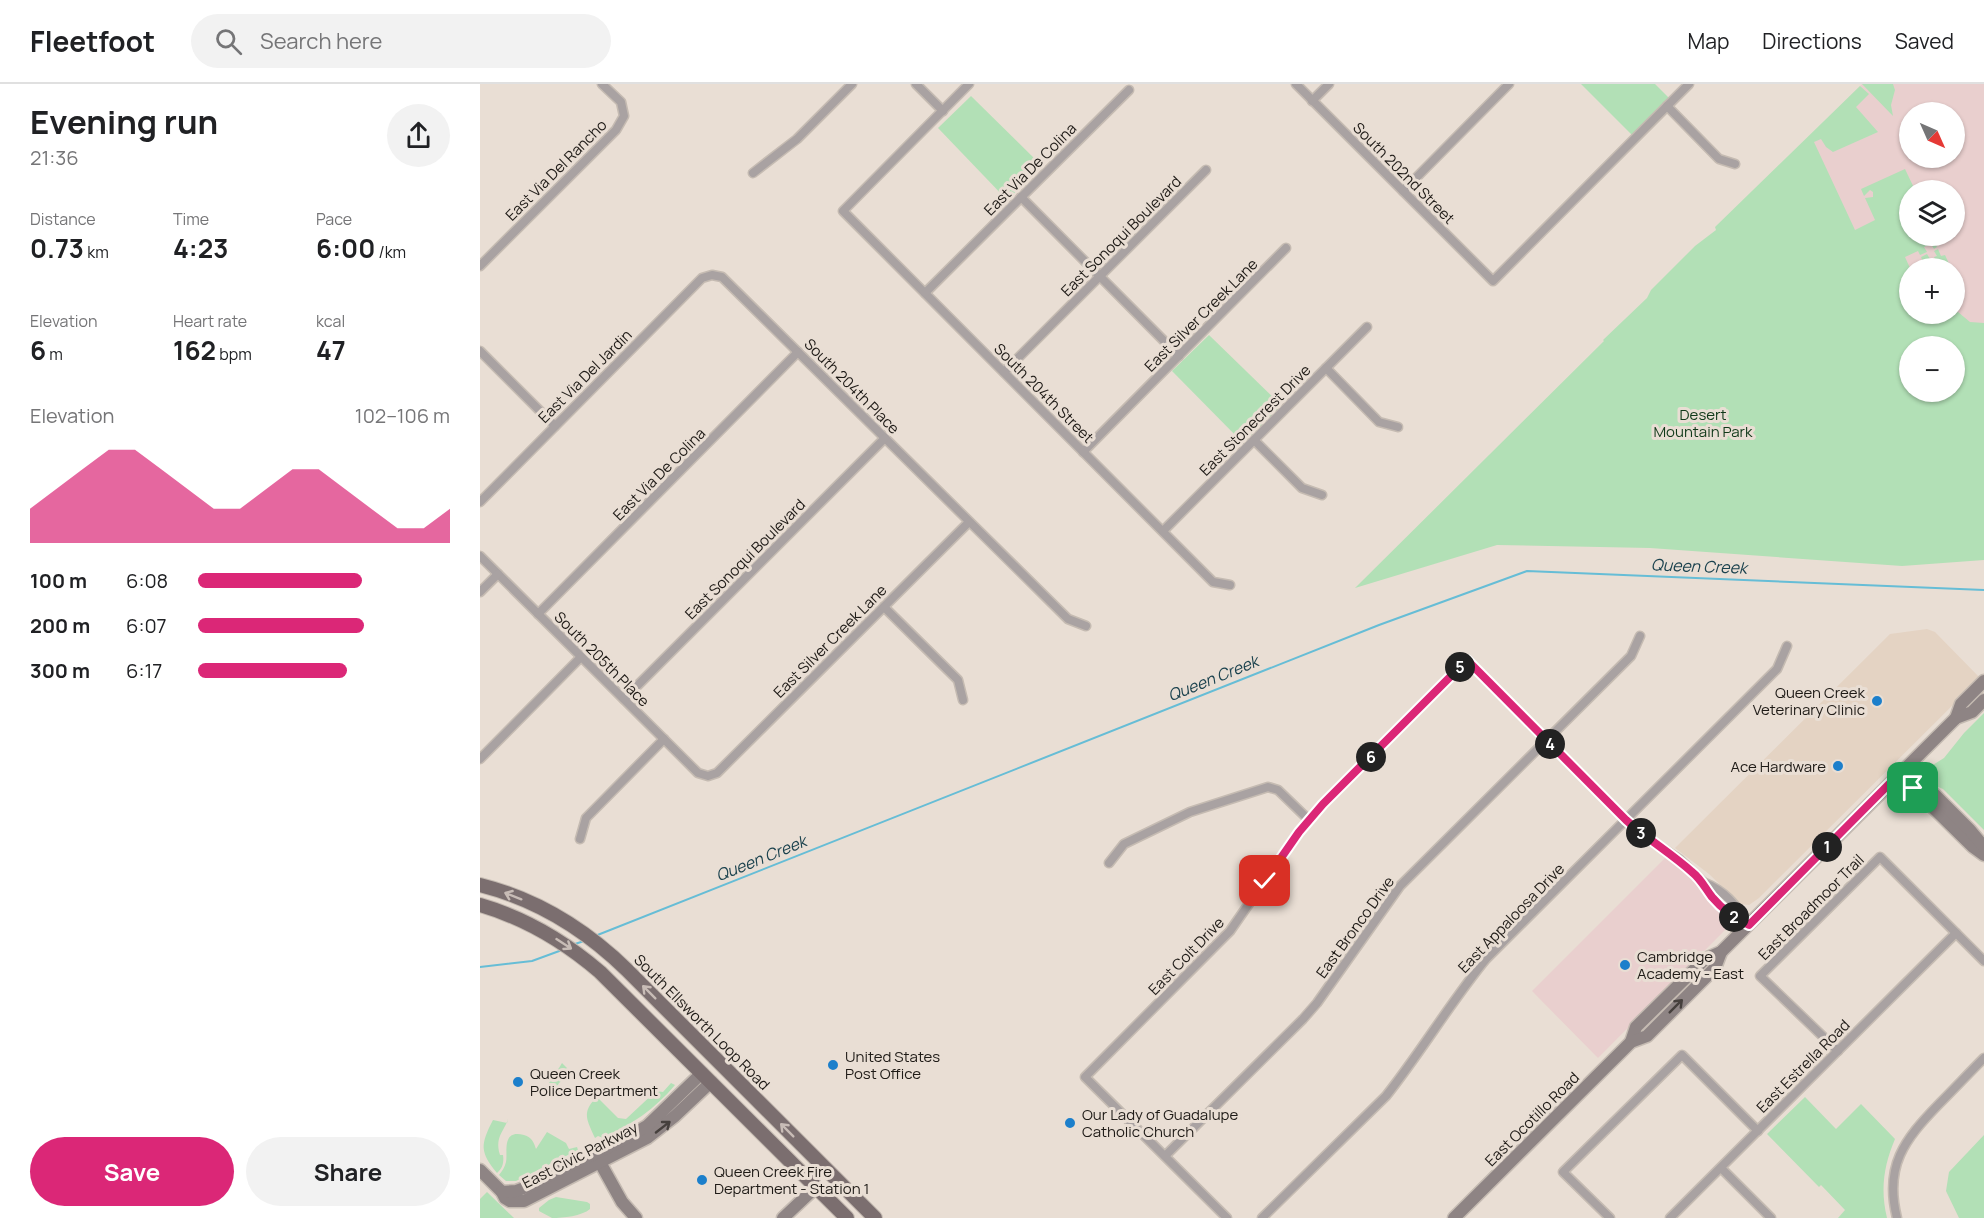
<!DOCTYPE html>
<meta charset="utf-8">
<style>
:root{--surface:#fff;--page:#f2f2f2;--text:#202124;--muted:#757577;--line:#e0e0e0;--accent:#db2777}
body{margin:0;font-family:Manrope,sans-serif;background:var(--page);color:var(--text);height:100vh;display:flex;flex-direction:column;font-size:22px;white-space:nowrap}
*{box-sizing:border-box;margin:0}
p{font-size:20px;color:var(--muted)}
.icon{flex:none;width:33px;height:33px;fill:none;stroke:currentColor;stroke-width:2;stroke-linecap:round;stroke-linejoin:round}
.map{position:relative;flex:1;overflow:hidden}
.drawer{display:flex;flex-direction:column;background:var(--surface);width:480px}
.drawer>*{flex:none}
.needle{width:39px;rotate:135deg}
.buttons{position:absolute;left:1419px;top:18px;display:grid;gap:12px}
.buttons a{display:grid;place-items:center;width:66px;height:66px;border-radius:50%;background:var(--surface);box-shadow:0 2px 4px #0004;font-size:30px}
.pin{position:absolute;display:grid;place-items:center;width:51px;height:51px;color:#fff;margin:-26px;border-radius:12px;box-shadow:0 3px 9px #0006}
.km{position:absolute;width:30px;height:30px;margin:-15px;border-radius:50%;background:#222;color:#fff;font-size:16px;line-height:30px;text-align:center}
.round{display:grid;place-items:center;flex:none;width:63px;height:63px;border-radius:32px;background:var(--page)}
.headline{display:flex;align-items:center;justify-content:space-between;height:102px;padding:0 30px}
h1{font-size:33px;font-weight:700;line-height:45px}
.stats{display:grid;grid-template-columns:repeat(3,1fr);gap:9px;height:102px;padding:6px 30px}
.stats div{display:grid;align-content:center}
.stats b{font-size:26px;font-weight:700}
.stats small{font-size:16px;font-weight:400}
.stats p{font-size:16px}
.chart{height:168px;padding:12px 30px}
.chart p{display:flex;justify-content:space-between}
.chart svg{width:100%;height:108px;margin-top:6px;fill:var(--accent);opacity:.7}
.primary-button{display:flex;gap:12px;margin-top:auto;padding:12px 30px}
.primary-button a{flex:1;height:69px;border-radius:36px;background:var(--accent);color:#fff;font-size:24px;font-weight:700;line-height:69px;text-align:center}
.primary-button a+a{background:var(--page);color:var(--text)}
ul{padding:0 30px;list-style:none;font-size:20px}
li{display:grid;grid-template-columns:96px 72px 1fr;align-items:center;height:45px}
li i{height:15px;border-radius:8px;background:var(--accent)}
header{display:flex;align-items:center;gap:36px;box-sizing:border-box;height:84px;padding:0 30px;background:var(--surface);border-bottom:2px solid var(--line)}
header strong{font-size:28px}
nav{display:flex;gap:33px;margin-inline-start:auto;font-size:21px}
.search{width:420px;height:54px;background:var(--page);display:flex;align-items:center;gap:15px;box-sizing:border-box;padding:0 21px;border-radius:33px;color:var(--muted);font-size:22px}
main{display:flex;flex:1;min-height:0}
.map>svg:first-child{display:block}
</style>
<header>
<strong>Fleetfoot</strong>
<div class="search"><svg class="icon" aria-label="search" viewBox="0 0 24 24"><circle cx="10" cy="10" r="6"/><path d="M15 15l6 6"/></svg>Search here</div>
<nav><a>Map</a><a>Directions</a><a>Saved</a></nav>
</header>
<main>
<section class="drawer">
<div class="headline"><div><h1>Evening run</h1><p>21:36</p></div><a class="round"><svg class="icon" aria-label="share" viewBox="0 0 24 24"><path d="M12 15V3M7 8l5-5 5 5M5 13v7h14v-7"/></svg></a></div>
<div class="stats">
<div><p>Distance</p><b>0.73<small> km</small></b></div>
<div><p>Time</p><b>4:23</b></div>
<div><p>Pace</p><b>6:00<small> /km</small></b></div>
</div>
<div class="stats">
<div><p>Elevation</p><b>6<small> m</small></b></div>
<div><p>Heart rate</p><b>162<small> bpm</small></b></div>
<div><p>kcal</p><b>47</b></div>
</div>
<div class="chart"><p><span>Elevation</span>102–106 m</p>
<svg viewBox="0 0 160 44" preserveAspectRatio="none"><path d="M0 44V30L10 22L20 14L30 6L40 6L50 14L60 22L70 30L80 30L90 22L100 14L110 14L120 22L130 30L140 38L150 38L160 30V44z"/></svg>
</div>
<ul>
<li><b>100 m</b>6:08<i style="width:65%"></i></li>
<li><b>200 m</b>6:07<i style="width:66%"></i></li>
<li><b>300 m</b>6:17<i style="width:59%"></i></li>
</ul>
<div class="primary-button"><a>Save</a><a>Share</a></div>
</section>
<div class="map">
<svg width="1504" height="1134" viewBox="0 0 1504 1134">
<rect width="100%" height="100%" fill="#e9ded4"/>
<path fill="#e4d3c3" d="M1447,545l8,3 45,46 -221,220 -10,7 -9,-1 -31,-30 -34,-26 215,-214z"/>
<g fill="#e9cfce" fill-rule="evenodd">
<path d="M1382,0h122v250l-30,12h-44v46l-30,45 -119,-252zM1430,28h44v46h-44zM1430,106h44v46h-44zM1430,184h44v46h-44z"/>
<path d="M1185,774l22,16 39,42 2,6 -1,6 -129,130 -66,-67z"/>
</g>
<g fill="#b2e0b6" fill-rule="evenodd">
<path d="M1101,0h74l14,14 -37,37z"/>
<path d="M1382,0h31l2,6 -4,15 2,11z"/>
<path d="M1380,2l9,8 -13,13 22,25 -45,20 -7,-5 -5,-8 -7,3 41,88 20,-10 -10,-22 8,-1v-5l-3,-2 -6,6 -3,-7 44,-20 10,21h-5l-1,3 -4,2 2,6 -6,3 6,-2 2,5 1,29h21l6,11 -3,2 -3,-5 -7,3 3,5 -7,3 -2,-4 -13,6 5,11 13,-6 -2,-5 6,-3 3,5h5l-1,-2 3,-1 -3,-5 4,-2 3,7 4,-1 6,13h-41v46l41,1 7,-3 12,10 14,1v237l-82,6 -252,-18 -153,-3 -142,43 249,-247 -1,-1 44,-42 4,-8 44,-44 21,-16 -1,-3zM1430,262h44v46h-44z"/>
<path d="M491,12l70,69 -10,12 -24,23 -69,-72z"/>
<path d="M729,251l73,71 -38,38 -72,-73z"/>
<path d="M1504,629v117l-41,-41 -7,-3 -8,-7v-11l16,-10 20,-25z"/>
<path d="M82,979l6,6 1,6 -10,8 -7,13 -4,1c-3,-16 7,-21 14,-34z"/>
<path d="M191,999l4,2c-20,24 -44,40 -72,53l-5,-2 -3,2c-8,-18 -14,-26 2,-41l21,21 8,1 30,-28 7,1z"/>
<path d="M1325,1013l31,32 25,-25 34,35c-11,26 -15,50 -8,79h-49l7,-8 -24,-25 -2,2 -52,-53z"/>
<path d="M29,1031c-3,16 -15,20 -9,40h3c1,7 0,13 -6,18 -17,-21 -17,-28 -4,-53l14,3z"/>
<path d="M67,1048l19,11 3,6 8,-2 1,3 -62,31h-10l-7,-6c3,-4 6,-8 7,-13 2,-10 -5,-33 18,-27 8,2 10,8 12,14z"/>
<path d="M1504,1051v83h-25l-13,-27 3,-19z"/>
<path d="M7,1108l27,26h-34v-19z"/>
<path d="M76,1113l31,5 3,2v5c-8,7 -27,9 -38,9 -4,-2 -9,-5 -13,-7v-3l10,-8z"/>
</g>
<g fill="none" stroke-linecap="round" stroke-linejoin="round">
<g stroke="#66bdd6" stroke-width="2">
<path d="M115,852l784,-311 148,-54 457,19"/>
<path d="M92,861l12,-4"/>
<path d="M0,883l52,-6 30,-11"/>
</g>
<defs>
<g id="street">
<path d="M436,0l27,27"/>
<path d="M489,0l-126,127 370,371 17,3"/>
<path d="M816,0l197,197 196,-197"/>
<path d="M832,17l17,-17"/>
<path d="M1187,22l52,53 16,5"/>
<path d="M273,89l44,-34 55,-55"/>
<path d="M923,107l106,-107"/>
<path d="M541,113l158,159"/>
<path d="M0,182l136,-136 8,-14 -3,-14 -19,-18"/>
<path d="M445,209l204,-203"/>
<path d="M0,267l75,75"/>
<path d="M846,284l53,54 19,5"/>
<path d="M524,288l202,-202"/>
<path d="M774,356l48,48 20,7"/>
<path d="M603,368l203,-204"/>
<path d="M0,418l222,-224 10,-3 10,2 346,342 18,7"/>
<path d="M683,447l204,-204"/>
<path d="M0,472l218,217 10,3 9,-3 252,-251"/>
<path d="M0,508l18,-18"/>
<path d="M404,523l74,73 5,20"/>
<path d="M58,530l260,-262"/>
<path d="M144,615l261,-261"/>
<path d="M0,675l101,-102"/>
<path d="M100,755l6,-21 78,-79"/>
<path d="M629,779l15,-19 66,-32 78,-25 10,3 31,30"/>
<path d="M1223,798c22,9 32,22 45,41"/>
<path d="M1358,967l-78,-75 120,-119 104,104"/>
<path d="M685,1072l138,-137 14,-16 83,-117 231,-230 9,-20"/>
<path d="M1241,1084l50,50"/>
<path d="M747,1134l-142,-141 145,-146 69,-99 24,-28 144,-144 159,160 19,17 34,22 24,23 8,13 19,21 19,9"/>
<path d="M782,1134l124,-122c35,-44 64,-93 100,-137l291,-290 10,-23"/>
<path d="M1130,1134l-47,-46 119,-117 76,76"/>
<path d="M1190,1134l286,-285"/>
<path d="M1417,1134c-13,-52 7,-78 42,-114 15,-15 30,-31 45,-46"/>
</g>
<g id="secondary">
<path d="M1476,634l5,-14 23,-23"/>
<path d="M1422,687l11,17 60,59 11,8"/>
<path d="M1423,688l17,8 50,50 14,17"/>
<path d="M1151,958l5,-15 69,-68 16,-7 235,-234 16,-6 12,-12"/>
<path d="M117,1073l25,45 14,16"/>
<path d="M0,1086l22,22 3,6 5,3h14l123,-63 28,-22 36,-34"/>
<path d="M22,1108l14,-1 8,-3 97,-47 26,-15 55,-53"/>
<path d="M303,1134l33,-31"/>
<path d="M974,1134l177,-176 16,-6 68,-68 6,-16"/>
</g>
<g id="primary">
<path d="M0,801c56,14 106,45 147,85l248,248"/>
<path d="M0,821c45,13 85,37 120,67l247,246"/>
</g>
</defs>
<use href="#street" stroke="#c5bbb2" stroke-width="11"/>
<use href="#secondary" stroke="#c5bbb2" stroke-width="15"/>
<use href="#primary" stroke="#c5bbb2" stroke-width="16"/>
<use href="#street" stroke="#a9a2a2" stroke-width="8"/>
<use href="#secondary" stroke="#8e8484" stroke-width="12"/>
<use href="#primary" stroke="#7b6e6f" stroke-width="14"/>
</g>
<defs><path id="oneway-shaft" d="M-6 0H5M1.5-3L5.5 0L1.5 3" fill="none" stroke-width="1.6" stroke-linecap="round" stroke-linejoin="round" transform="scale(1.5)"/></defs>
<g stroke="#c8bcb6">
<use href="#oneway-shaft" transform="translate(33 812) rotate(-158)"/>
<use href="#oneway-shaft" transform="translate(84 860) rotate(33)"/>
<use href="#oneway-shaft" transform="translate(169 908) rotate(-135)"/>
<use href="#oneway-shaft" transform="translate(307 1046) rotate(-135)"/>
</g>
<g stroke="#46403d">
<use href="#oneway-shaft" transform="translate(1196 922) rotate(-45)"/>
<use href="#oneway-shaft" transform="translate(183 1043) rotate(-38)"/>
</g>
<g fill="none" stroke-linecap="round" stroke-linejoin="round">
<defs>
<path id="route" d="M785,797l34,-49 24,-28 144,-144 159,160c21,19 45,33 66,52 9,7 13,16 20,25 11,13 22,21 37,28l153,-154 11,17"/>
</defs>
<use href="#route" stroke="#fff" stroke-width="12"/>
<use href="#route" stroke="#db2777" stroke-width="8"/>
</g>
<g fill="#1c7fcb" stroke="#e9ded4" stroke-width="2">
<circle cx="1397" cy="617" r="6"/>
<circle cx="1358" cy="682" r="6"/>
<circle cx="1145" cy="881" r="6"/>
<circle cx="353" cy="981" r="6"/>
<circle cx="38" cy="998" r="6"/>
<circle cx="590" cy="1039" r="6"/>
<circle cx="222" cy="1096" r="6"/>
</g>
<g text-anchor="middle" dominant-baseline="central" stroke-width="6" stroke-linejoin="round" paint-order="stroke">
<g font-size="15" fill="#1f1b17" stroke="#e9ded4">
<text transform="translate(550 85) rotate(-45)">East Via De Colina</text>
<text transform="translate(76 86) rotate(-45)">East Via Del Rancho</text>
<text transform="translate(924 89) rotate(45)">South 202nd Street</text>
<text transform="translate(641 152) rotate(-45)">East Sonoqui Boulevard</text>
<text transform="translate(721 231) rotate(-45)">East Silver Creek Lane</text>
<text transform="translate(105 292) rotate(-45)">East Via Del Jardin</text>
<text transform="translate(372 302) rotate(45)">South 204th Place</text>
<text transform="translate(564 309) rotate(45)">South 204th Street</text>
<text transform="translate(775 336) rotate(-45)">East Stonecrest Drive</text>
<text transform="translate(179 390) rotate(-45)">East Via De Colina</text>
<text transform="translate(265 475) rotate(-45)">East Sonoqui Boulevard</text>
<text transform="translate(350 557) rotate(-45)">East Silver Creek Lane</text>
<text transform="translate(122 575) rotate(45)">South 205th Place</text>
<text transform="translate(1331 823) rotate(-45)">East Broadmoor Trail</text>
<text transform="translate(1031 834) rotate(-46)">East Appaloosa Drive</text>
<text transform="translate(875 843) rotate(-54)">East Bronco Drive</text>
<text transform="translate(706 872) rotate(-46)">East Colt Drive</text>
<text transform="translate(222 938) rotate(45)">South Ellsworth Loop Road</text>
<text transform="translate(1323 982) rotate(-45)">East Estrella Road</text>
<text transform="translate(1052 1035) rotate(-45)">East Ocotillo Road</text>
<text transform="translate(100 1071) rotate(-27)">East Civic Parkway</text>
</g>
<g font-size="15" fill="#103919" stroke="#e9ded4">
<text x="1223" y="330">Desert<tspan x="1223" dy="17">Mountain Park</tspan></text>
</g>
<g font-size="15" fill="#1f1b17" stroke="#e9ded4" text-anchor="start">
<text x="1385" y="608" text-anchor="end">Queen Creek<tspan x="1385" dy="17">Veterinary Clinic</tspan></text>
<text x="1346" y="682" text-anchor="end">Ace Hardware</text>
<text x="1157" y="872">Cambridge<tspan x="1157" dy="17">Academy - East</tspan></text>
<text x="365" y="972">United States<tspan x="365" dy="17">Post Office</tspan></text>
<text x="50" y="989">Queen Creek<tspan x="50" dy="17">Police Department</tspan></text>
<text x="602" y="1030">Our Lady of Guadalupe<tspan x="602" dy="17">Catholic Church</tspan></text>
<text x="234" y="1087">Queen Creek Fire<tspan x="234" dy="17">Department - Station 1</tspan></text>
</g>
<g font-size="16" font-style="italic" fill="#1b424e" stroke="#e9ded4">
<text transform="translate(1219 482) rotate(2)">Queen Creek</text>
<text transform="translate(733 594) rotate(-22)">Queen Creek</text>
<text transform="translate(281 774) rotate(-22)">Queen Creek</text>
</g>
</g>
</svg>
<div class="buttons">
<a><svg class="needle" viewBox="-14 -14 28 28"><path d="M0-13l5 13h-10z" fill="#e53935"/><path d="M0 13l5-13h-10z" fill="#757577"/></svg></a>
<a><svg class="icon" aria-label="layers" viewBox="0 0 24 24"><path d="M12 4l9 5-9 5-9-5zM3 14l9 5 9-5"/></svg></a>
<a>+</a>
<a>−</a>
</div>
<div class="pin" style="left:1433px;top:704px;background:#1e9e55"><svg class="icon" aria-label="arrive" viewBox="0 0 24 24"><path d="M6 21V4h12l-3 4 3 4H6"/></svg></div>
<div class="pin" style="left:785px;top:797px;background:#d93025"><svg class="icon" aria-label="check" viewBox="0 0 24 24"><path d="M5 12l5 5 9-10"/></svg></div>
<b class="km" style="left:1347px;top:763px">1</b>
<b class="km" style="left:1254px;top:833px">2</b>
<b class="km" style="left:1161px;top:749px">3</b>
<b class="km" style="left:1070px;top:660px">4</b>
<b class="km" style="left:980px;top:583px">5</b>
<b class="km" style="left:891px;top:673px">6</b>
</div>
</main>
